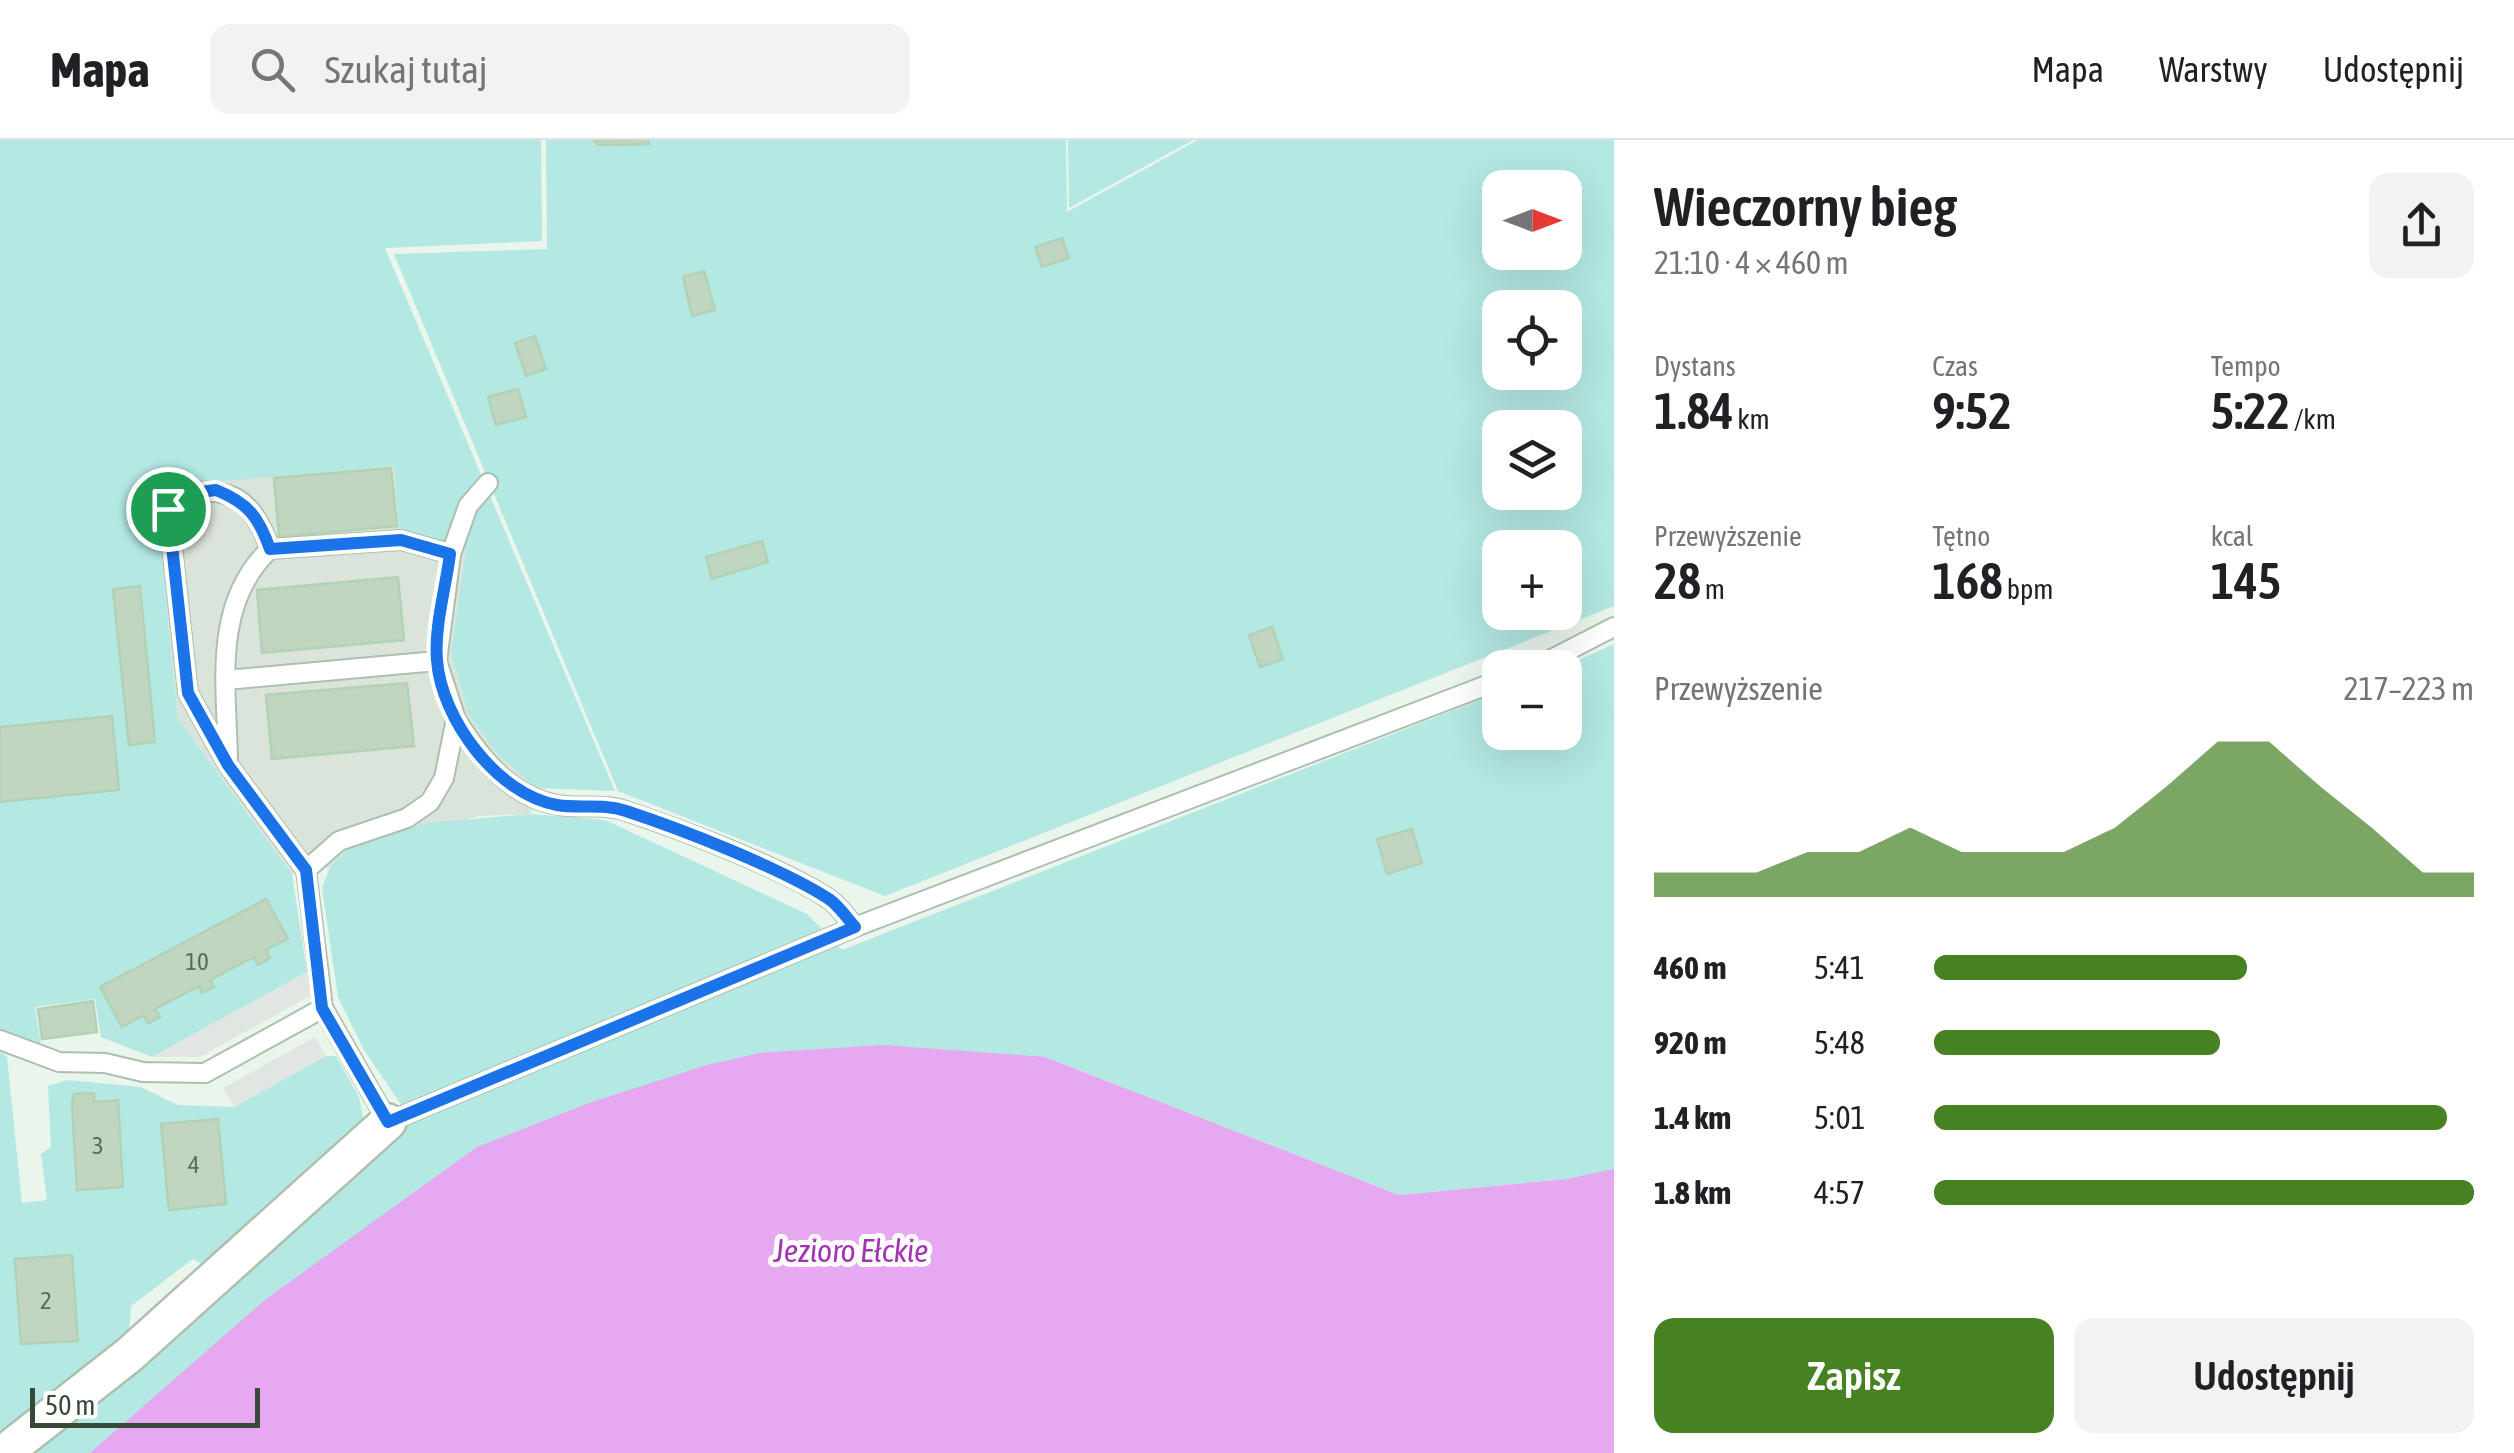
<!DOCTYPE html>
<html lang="pl">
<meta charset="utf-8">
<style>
:root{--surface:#fff;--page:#f2f2f2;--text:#202124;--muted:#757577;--line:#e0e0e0;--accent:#468122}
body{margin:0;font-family:"Asap Condensed",sans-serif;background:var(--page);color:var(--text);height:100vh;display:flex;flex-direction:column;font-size:38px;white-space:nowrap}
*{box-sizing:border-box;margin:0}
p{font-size:32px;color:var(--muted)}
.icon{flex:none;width:55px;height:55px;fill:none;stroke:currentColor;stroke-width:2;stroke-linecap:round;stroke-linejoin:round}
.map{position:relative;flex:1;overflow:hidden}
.details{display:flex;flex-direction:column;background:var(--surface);width:900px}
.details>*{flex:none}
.needle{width:65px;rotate:90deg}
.tools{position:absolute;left:1482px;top:30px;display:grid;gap:20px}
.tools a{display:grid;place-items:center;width:100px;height:100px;border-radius:20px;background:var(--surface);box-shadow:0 10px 40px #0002;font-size:50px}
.scale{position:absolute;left:30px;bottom:25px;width:230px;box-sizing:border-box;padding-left:10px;border:5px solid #384939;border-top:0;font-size:28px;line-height:35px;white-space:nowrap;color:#384939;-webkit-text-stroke:8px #fff;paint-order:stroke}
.pin{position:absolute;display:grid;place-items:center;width:85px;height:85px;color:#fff;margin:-42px;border:5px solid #fff;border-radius:50%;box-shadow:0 2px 10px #0007}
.round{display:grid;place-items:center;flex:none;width:105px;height:105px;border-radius:20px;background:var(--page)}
.headline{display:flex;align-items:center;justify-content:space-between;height:170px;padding:0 40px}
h1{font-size:55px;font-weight:600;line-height:75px}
.figures{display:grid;grid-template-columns:repeat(3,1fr);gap:15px;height:170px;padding:10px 40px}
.figures div{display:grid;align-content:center}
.figures b{font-size:50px;font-weight:600}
.figures small{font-size:28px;font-weight:400}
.figures p{font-size:28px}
.chart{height:280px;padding:20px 40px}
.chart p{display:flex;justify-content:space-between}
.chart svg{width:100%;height:180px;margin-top:10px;fill:var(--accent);opacity:.7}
.primary-button{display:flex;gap:20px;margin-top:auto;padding:20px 40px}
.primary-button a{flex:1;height:115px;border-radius:20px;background:var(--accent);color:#fff;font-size:40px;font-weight:600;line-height:115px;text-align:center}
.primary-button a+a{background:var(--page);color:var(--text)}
ul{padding:0 40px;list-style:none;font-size:32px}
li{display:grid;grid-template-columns:160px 120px 1fr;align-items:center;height:75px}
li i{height:25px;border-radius:12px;background:var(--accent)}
header{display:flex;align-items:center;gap:60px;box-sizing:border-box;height:140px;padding:0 50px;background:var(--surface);border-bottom:2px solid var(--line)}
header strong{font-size:48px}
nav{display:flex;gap:55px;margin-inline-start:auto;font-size:35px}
.search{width:700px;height:90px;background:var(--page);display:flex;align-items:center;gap:25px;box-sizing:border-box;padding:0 35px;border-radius:20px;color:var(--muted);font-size:38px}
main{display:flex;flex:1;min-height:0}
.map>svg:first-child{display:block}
</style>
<header>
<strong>Mapa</strong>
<div class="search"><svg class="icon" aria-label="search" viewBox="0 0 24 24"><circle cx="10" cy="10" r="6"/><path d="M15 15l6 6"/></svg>Szukaj tutaj</div>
<nav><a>Mapa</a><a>Warstwy</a><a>Udostępnij</a></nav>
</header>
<main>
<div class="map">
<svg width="1614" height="1313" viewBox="0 0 1614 1313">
<rect width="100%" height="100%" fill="#eaf5ec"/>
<path fill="#dbe4db" d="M394,325l73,86 32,205 37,32 -5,26 -51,2 -135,35 -15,16 -38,7 -114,-155 -23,-232z"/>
<g fill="#b4e8e3" fill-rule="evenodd">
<path d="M0,0h541l1,101 -157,7 230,543 -79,-3 -37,-32 -30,-41 -18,-62 15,-102 -67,-23 -5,-62 -239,21 23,232 114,155 15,98 -155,85 -51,-20 -6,-38 -60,8 6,38 -41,-15z"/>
<path d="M546,0h520l1,72 131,-72h416v466l-729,290 -267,-105 -224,-537 153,-5zM1500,48h65v64h-65zM1500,168h65v64h-65zM1500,288h65v64h-65zM1500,408h65v64h-65z"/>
<path d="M1068,0h125l-124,68z"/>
<path d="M1614,504v564l-47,-29 -168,16 -354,-138 -889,396h-122l131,-109 230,-209 5,-32 -36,-53 -26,-53 -16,-109 8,-21 15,-16 81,-28 105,-9 74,6 202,94 35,36 658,-258v40h65l-2,-65z"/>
<path d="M0,912l7,5 15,146 25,-3 -6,-46 10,-7 -3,-61 20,-6 73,7 36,18 57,2 92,-51h10l23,41 4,20 -15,25 -136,128 -19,-11 -62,47 -2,31 -129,106z"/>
</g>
<g fill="#e1e6e2">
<path d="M307,832l3,24 -110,61h-48z"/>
<path d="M315,897l11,19 -92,51 -11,-19z"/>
</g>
<path fill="#e6a8f0" d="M883,905l162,12 354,138 168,-16 47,-10v284h-1524l176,-154 211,-152 112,-44 118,-38 53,-12z"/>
<g fill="#c0d6c1" stroke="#b3d1b5" stroke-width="2.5">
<path d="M594,0h54l1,4 -50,1z"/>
<path d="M1062,98l7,20 -27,9 -7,-20z"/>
<path d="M704,131l11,39 -23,6 -9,-39z"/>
<path d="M535,196l11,33 -20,7 -11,-33z"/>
<path d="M518,249l8,28 -30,8 -8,-28z"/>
<path d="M391,328l6,58 -118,11 -5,-59z"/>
<path d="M762,401l6,21 -56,17 -6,-22z"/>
<path d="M398,437l6,63 -142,13 -5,-63z"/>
<path d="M140,446l15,156 -26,3 -16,-156z"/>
<path d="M1272,487l11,32 -23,8 -11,-32z"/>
<path d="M407,543l7,63 -142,13 -6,-64z"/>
<path d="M112,576l7,74 -119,12v-75z"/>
<path d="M1412,689l10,34 -35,11 -10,-35z"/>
<path d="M266,759l22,40 -22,11 4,8 -12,7 -4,-8 -44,23 4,7 -12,6 -3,-7 -44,23 5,8 -12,6 -4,-8 -22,12 -22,-40z"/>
<path d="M93,861l4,31 -55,7 -4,-30z"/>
<path d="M94,953v9l24,-2 5,87 -46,3 -5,-87 2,-9z"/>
<path d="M218,979l8,85 -57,6 -8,-86z"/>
<path d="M72,1115l6,86 -57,3 -6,-85z"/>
</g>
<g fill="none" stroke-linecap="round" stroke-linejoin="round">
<defs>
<g id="service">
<path d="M270,409c-18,-51 -39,-65 -93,-54l-9,14 20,184 40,72 78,105"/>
<path d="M1534,528l80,-41"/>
<path d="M226,540l211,-19"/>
<path d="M456,579c24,38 54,78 102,86 22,4 46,-2 68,6 56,19 155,56 203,88 10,7 18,19 26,28"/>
<path d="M228,622c-1,-75 -17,-157 42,-213l131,-9 50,14"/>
<path d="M323,868l-17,-138 33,-29 68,-23 23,-16 14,-24 12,-59 -19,-58 14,-107 17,-48 20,-23"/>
<path d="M0,900l59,22 46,1 38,9 62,1 118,-65 65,114 467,-195 645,-247"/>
</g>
<path id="minor" d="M4,1313l125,-98 259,-233"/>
</defs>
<use href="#service" stroke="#adc0af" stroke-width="22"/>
<use href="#minor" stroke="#adc0af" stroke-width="40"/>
<use href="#service" stroke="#fff" stroke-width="18"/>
<use href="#minor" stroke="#fff" stroke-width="35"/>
</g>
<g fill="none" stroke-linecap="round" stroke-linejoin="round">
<defs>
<path id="route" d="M216,350c32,13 42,26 54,59l131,-9 49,14c-4,33 -16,73 -13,106 4,59 61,135 120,145 23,4 46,-2 69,6 55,18 155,57 203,88 10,7 18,19 26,28l-467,195 -66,-114 -16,-138 -78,-105 -40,-72 -20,-184 8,-14z"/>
</defs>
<use href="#route" stroke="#fff" stroke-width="20"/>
<use href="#route" stroke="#1a73e8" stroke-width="12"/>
</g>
<g text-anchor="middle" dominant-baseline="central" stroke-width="10" stroke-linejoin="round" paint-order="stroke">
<g font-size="25" fill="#5a6c5b">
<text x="197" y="821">10</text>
<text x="98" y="1005">3</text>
<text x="194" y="1024">4</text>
<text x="46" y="1160">2</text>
</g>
<g font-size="32" font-style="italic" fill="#a432b4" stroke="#fff">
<text x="851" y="1110">Jezioro Ełckie</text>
</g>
</g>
</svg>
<div class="tools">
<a><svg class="needle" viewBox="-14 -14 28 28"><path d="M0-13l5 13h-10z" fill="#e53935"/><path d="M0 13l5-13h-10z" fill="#757577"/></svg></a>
<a><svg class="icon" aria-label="locate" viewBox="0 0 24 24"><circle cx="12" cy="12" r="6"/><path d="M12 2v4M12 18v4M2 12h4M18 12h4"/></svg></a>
<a><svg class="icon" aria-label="layers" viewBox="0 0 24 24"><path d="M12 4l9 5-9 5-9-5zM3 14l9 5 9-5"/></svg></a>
<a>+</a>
<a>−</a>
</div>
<div class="scale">50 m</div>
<div class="pin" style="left:168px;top:369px;background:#1e9e55"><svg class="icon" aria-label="arrive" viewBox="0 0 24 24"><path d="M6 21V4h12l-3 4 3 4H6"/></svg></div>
</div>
<section class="details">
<div class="headline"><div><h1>Wieczorny bieg</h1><p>21:10 · 4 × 460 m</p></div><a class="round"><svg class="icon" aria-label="share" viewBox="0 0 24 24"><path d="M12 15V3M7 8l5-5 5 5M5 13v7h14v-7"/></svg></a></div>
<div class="figures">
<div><p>Dystans</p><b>1.84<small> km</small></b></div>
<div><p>Czas</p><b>9:52</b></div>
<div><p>Tempo</p><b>5:22<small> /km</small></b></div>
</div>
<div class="figures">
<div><p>Przewyższenie</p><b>28<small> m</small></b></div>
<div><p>Tętno</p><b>168<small> bpm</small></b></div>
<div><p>kcal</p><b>145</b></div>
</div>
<div class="chart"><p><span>Przewyższenie</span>217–223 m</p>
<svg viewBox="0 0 160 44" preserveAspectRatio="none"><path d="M0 44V38L10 38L20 38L30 33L40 33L50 27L60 33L70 33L80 33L90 27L100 17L110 6L120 6L130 17L140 27L150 38L160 38V44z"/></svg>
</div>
<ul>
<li><b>460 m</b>5:41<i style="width:58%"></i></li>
<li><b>920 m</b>5:48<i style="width:53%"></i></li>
<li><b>1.4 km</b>5:01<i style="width:95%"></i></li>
<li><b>1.8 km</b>4:57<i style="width:100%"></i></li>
</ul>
<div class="primary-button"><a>Zapisz</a><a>Udostępnij</a></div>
</section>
</main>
